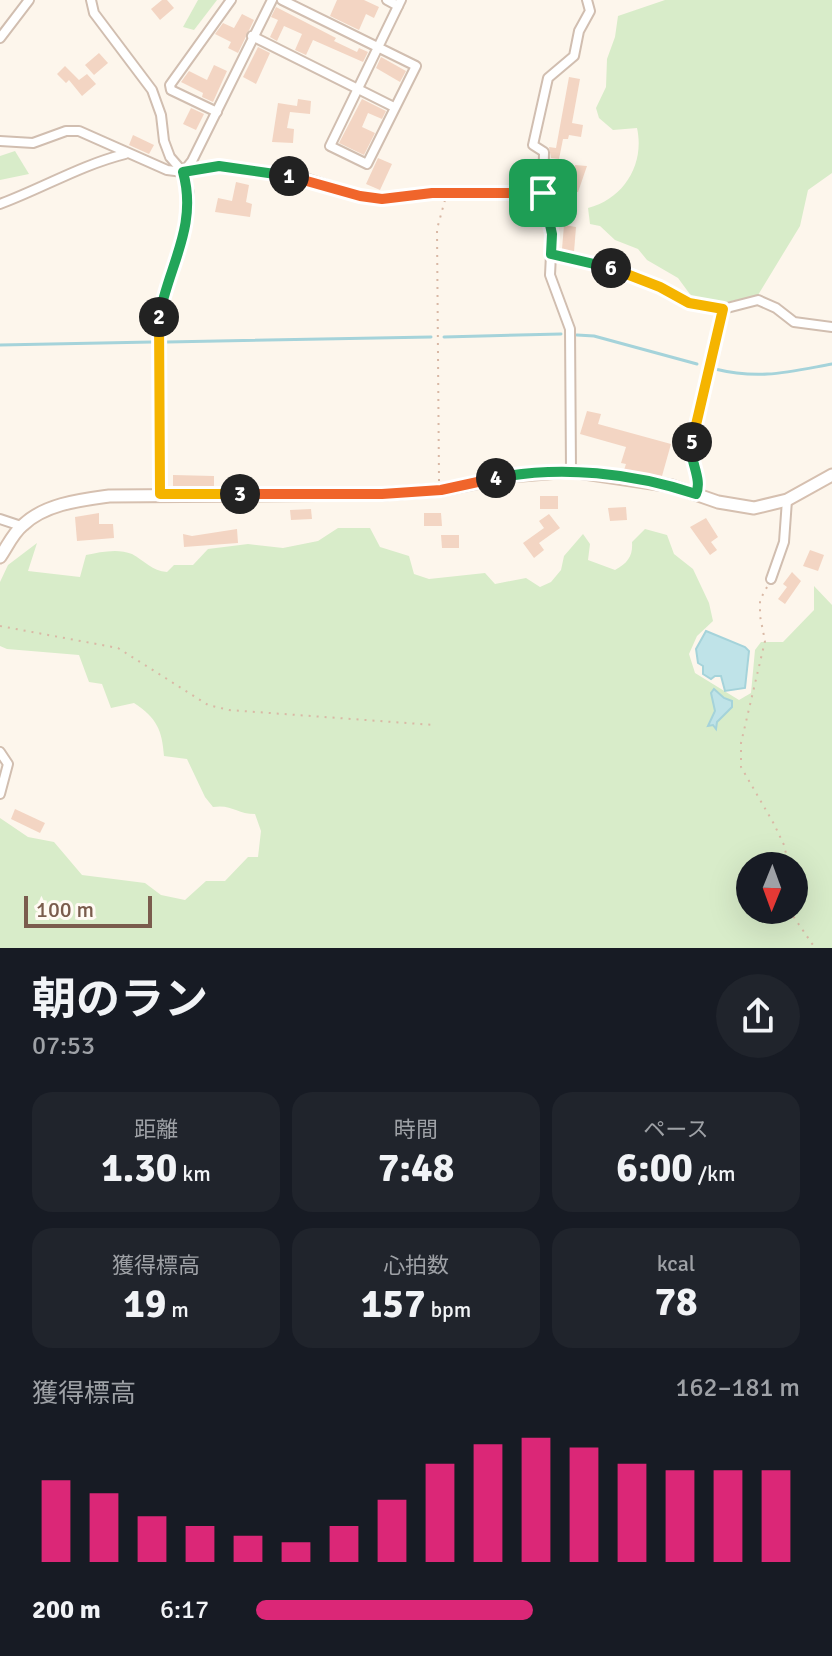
<!DOCTYPE html>
<html lang="ja">
<meta charset="utf-8">
<style>
:root{--surface:#171b24;--page:#20242c;--text:#f1f3f6;--muted:#9ea1a6;--accent:#db2777}
body{margin:0;font-family:Signika,"Noto Sans JP",sans-serif;background:var(--page);color:var(--text);height:100vh;display:flex;flex-direction:column;font-size:30px;white-space:nowrap}
*{box-sizing:border-box;margin:0}
p{font-size:26px;color:var(--muted)}
.icon{flex:none;width:44px;height:44px;fill:none;stroke:currentColor;stroke-width:2;stroke-linecap:round;stroke-linejoin:round}
.map{position:relative;height:948px;overflow:hidden}
.side{display:flex;flex-direction:column;background:var(--surface);flex:1}
.side>*{flex:none}
.needle{width:52px;rotate:181deg}
.controls{position:absolute;left:736px;top:852px;display:grid;gap:16px}
.controls a{display:grid;place-items:center;width:72px;height:72px;border-radius:50%;background:var(--surface);box-shadow:0 8px 32px #0002;font-size:40px}
.scale{position:absolute;left:24px;bottom:20px;width:128px;box-sizing:border-box;padding-left:8px;border:4px solid #7a5c4d;border-top:0;font-size:22px;line-height:28px;white-space:nowrap;color:#7a5c4d;-webkit-text-stroke:6px #fffaf3;paint-order:stroke}
.pin{position:absolute;display:grid;place-items:center;width:68px;height:68px;color:#fff;margin:-34px;border-radius:16px;box-shadow:0 4px 12px #0006}
.km{position:absolute;width:40px;height:40px;margin:-20px;border-radius:50%;background:#222;color:#fff;font-size:22px;line-height:40px;text-align:center}
.round{display:grid;place-items:center;flex:none;width:84px;height:84px;border-radius:42px;background:var(--page)}
.headline{display:flex;align-items:center;justify-content:space-between;height:136px;padding:0 32px}
h1{font-size:44px;font-weight:700;line-height:60px}
.figures{display:grid;grid-template-columns:repeat(3,1fr);gap:12px;height:136px;padding:8px 32px}
.figures div{display:grid;align-content:center;border-radius:20px;background:var(--page);text-align:center}
.figures b{font-size:40px;font-weight:700}
.figures small{font-size:22px;font-weight:400}
.figures p{font-size:22px}
.chart{height:224px;padding:16px 32px}
.chart p{display:flex;justify-content:space-between}
.chart svg{width:100%;height:144px;margin-top:8px;stroke:var(--accent);stroke-width:6}
ul{padding:0 32px;list-style:none;font-size:26px}
li{display:grid;grid-template-columns:128px 96px 1fr;align-items:center;height:60px}
li i{height:20px;border-radius:10px;background:var(--accent)}
.map>svg:first-child{display:block}
</style>
<div class="map">
<svg width="832" height="948" viewBox="0 0 832 948">
<rect width="100%" height="100%" fill="#fdf6ec"/>
<g fill="#d8ecc9" fill-rule="evenodd">
<path d="M198,0h19l-23,30 -11,-3z"/>
<path d="M665,0h167v173l-24,17 -8,36 -42,69 -35,8 -31,-6 -14,-19 -31,-18 -9,-11 -23,-9 -15,-14 -10,-2 -2,-16c36,-9 57,-44 49,-80l-24,2 -14,-12 -3,-10 10,-21 1,-28 8,-22 3,-21z"/>
<path d="M15,151l14,23 -29,6v-24z"/>
<path d="M338,528h32l10,19 29,9 5,18 15,5 56,-6 10,11 31,-6 14,9 11,-5 10,-12 3,-14 19,-22 7,10 -2,16 27,10c13,-7 18,-14 17,-28l13,-13 22,6 7,19 19,15 16,34 4,18 -16,15 -8,18 6,19 44,27 12,-7 4,-43 6,-8h22l31,-32v-24l18,19v343h-832v-130l28,19 26,5 28,33 63,8 16,12 24,5 21,-19h19l23,-24h10l3,-26 -6,-17c-18,0 -23,-10 -42,-7l-8,-10 -18,-38 -23,-3c-2,-26 -7,-38 -30,-53l-23,5 -9,-24 -13,-2 -10,-27 -72,-6 -7,-3v-64l8,-17 29,-22 -9,28 52,6 6,-22c14,-3 32,-7 46,-1 13,7 20,17 35,18l7,-7h19l15,-16 40,-5 35,4 35,-7zM750,866h44v44h-44z"/>
</g>
<g fill="#bfe3e8" stroke="#a5d3da" stroke-width="2">
<path d="M706,631l39,16 4,4 -4,37 -20,3 -4,-15h-6l-4,3 -8,-5v-8l-5,-3 -2,-14z"/>
<path d="M714,689l10,9 8,3v6l-15,15 -1,7 -3,-4 -5,1 7,-15 -4,-18z"/>
</g>
<g fill="none" stroke-linecap="round" stroke-linejoin="round">
<g stroke="#a5d3da" stroke-width="3">
<path d="M577,335l17,1 103,28"/>
<path d="M444,337l117,-3"/>
<path d="M167,342l264,-5"/>
<path d="M0,345l152,-3"/>
<path d="M715,369c45,11 73,3 117,-5"/>
</g>
</g>
<g fill="#f3d5c3">
<path d="M162,0h5l7,8 -14,12 -9,-11z"/>
<path d="M337,0h27l15,7 -5,11 -8,-4 -7,16 -29,-14z"/>
<path d="M276,7l60,31 -2,3 23,11 2,-4 9,4 -5,10 -50,-22 -7,15 -11,-5 7,-16 -18,-8 -7,15 -7,-4 8,-17 -7,-3z"/>
<path d="M242,14l12,6 -16,33 -10,-5 3,-6 -16,-8 8,-11 11,5z"/>
<path d="M258,47l12,6 -14,31 -13,-7z"/>
<path d="M99,53l9,10 -14,12 -9,-10z"/>
<path d="M381,57l25,14 -6,11 -24,-14z"/>
<path d="M214,65l13,6 -14,31 -11,-5 1,-4 -22,-11 8,-11 18,9z"/>
<path d="M65,66l14,14 8,-6 9,10 -14,12 -13,-16 -3,3 -9,-9z"/>
<path d="M569,77l11,2 -8,44 11,2 -2,12 -12,-2 -1,4h-5l-4,20 -8,-1 -2,-11 7,1z"/>
<path d="M298,99l13,2 -1,13 -20,-2 -3,16 7,1 -1,14 -21,-1 6,-39 19,3z"/>
<path d="M362,99l24,12 -4,8 -14,-6 -6,14 13,6 -11,22 -25,-12z"/>
<path d="M191,108l13,6 -8,16 -13,-6z"/>
<path d="M133,135l21,10 -5,9 -20,-9z"/>
<path d="M378,158l14,6 -12,26 -14,-6z"/>
<path d="M575,165l12,1 -9,26 -28,-1 1,-10h22z"/>
<path d="M236,182l13,3 -3,17 6,2 -2,13 -35,-5 3,-14 14,3z"/>
<path d="M564,225l12,2 -2,25 -12,-3z"/>
<path d="M587,411l14,3 -3,10 73,20 -9,32 -38,-6 2,-6 -5,-1 5,-16 -46,-13z"/>
<path d="M173,475l41,1v11h-41z"/>
<rect x="540" y="496" width="18" height="13"/>
<path d="M626,507l1,13 -17,1 -2,-13z"/>
<path d="M311,509l1,10 -21,1 -1,-10z"/>
<path d="M99,513v11h14l1,14 -37,3 -2,-24z"/>
<path d="M424,513h17l1,13h-18z"/>
<path d="M549,514l11,14 -21,15 5,7 -10,8 -11,-15 21,-15 -5,-7z"/>
<path d="M706,518l12,19 -7,5 6,8 -7,5 -20,-28z"/>
<path d="M237,529l1,14 -54,4 -1,-13 9,2z"/>
<path d="M441,535h18v13h-17z"/>
<path d="M810,550l14,5 -6,16 -15,-5z"/>
<path d="M792,572l9,9 -16,23 -7,-5 9,-12 -4,-3z"/>
<path d="M15,809l30,14 -5,10 -29,-14z"/>
</g>
<g fill="none" stroke-linecap="round" stroke-linejoin="round">
<defs>
<g id="minor">
<path d="M91,0l3,13 58,77 9,25 3,26 6,16 13,15 6,21 -7,51 -19,51 -4,22 1,177"/>
<path d="M282,0l134,66 -49,98 -37,-18 71,-146"/>
<path d="M387,0l11,6"/>
<path d="M252,36l142,71"/>
<path d="M0,38l29,-38"/>
<path d="M217,112l-46,-22 -1,-5 61,-85"/>
<path d="M0,141l33,2 33,-12h13l88,39 16,2 36,-6 60,8 29,5 52,17 22,3 50,-6h111"/>
<path d="M184,171l8,-10 80,-161"/>
<path d="M0,204c43,-16 81,-39 125,-50"/>
<path d="M551,254l55,12 54,21 29,16 34,6 35,-9 18,8 18,14 38,5"/>
<path d="M571,471l-1,-142 -20,-54 2,-41 -9,-41 1,-41 -11,-7 15,-67 26,-22 5,-25 11,-20 -3,-11"/>
<path d="M0,519l21,7"/>
<path d="M771,579l13,-37 3,-42"/>
<path d="M0,752l8,12 -8,30"/>
</g>
<path id="secondary" d="M0,557c7,-10 13,-24 23,-32 22,-21 57,-25 86,-29l273,-2 59,-4 69,-14 61,-5 101,15 46,16 36,6 33,-8 45,-25"/>
</defs>
<use href="#minor" stroke="#d1beb0" stroke-width="12"/>
<use href="#secondary" stroke="#d6c0b0" stroke-width="15"/>
<g stroke="#d9b8a5" stroke-width="2" stroke-dasharray="2 6" stroke-linecap="butt">
<path d="M439,481l-2,-252 8,-29"/>
<path d="M699,486l-9,-35 31,-133"/>
<path d="M767,587l-7,13v16l5,25 -24,102v24l33,57 10,21 5,21"/>
<path d="M0,626l118,22 90,57 21,5 205,15"/>
<path d="M789,910l26,38"/>
</g>
<use href="#minor" stroke="#fff" stroke-width="8"/>
<use href="#secondary" stroke="#fff" stroke-width="11"/>
</g>
<g fill="none" stroke-linecap="round" stroke-linejoin="round">
<defs>
<path id="split-1" d="M289,176l71,20 22,3 50,-6h111"/>
<path id="split-2" d="M159,317c10,-52 39,-91 24,-145l36,-6 70,10"/>
<path id="split-3" d="M159,317l1,177h80"/>
<path id="split-4" d="M240,494h142l59,-4 55,-12"/>
<path id="split-5" d="M496,478c65,-13 137,-5 200,16 7,-16 -8,-34 -4,-52"/>
<path id="split-6" d="M611,268l49,19 29,16 34,6 -31,133"/>
<path id="split-7" d="M543,193l9,41 -1,20 60,14"/>
</defs>
<use href="#split-1" stroke="#fff" stroke-width="16"/>
<use href="#split-2" stroke="#fff" stroke-width="16"/>
<use href="#split-3" stroke="#fff" stroke-width="16"/>
<use href="#split-4" stroke="#fff" stroke-width="16"/>
<use href="#split-5" stroke="#fff" stroke-width="16"/>
<use href="#split-6" stroke="#fff" stroke-width="16"/>
<use href="#split-7" stroke="#fff" stroke-width="16"/>
<use href="#split-1" stroke="#f0652b" stroke-width="10"/>
<use href="#split-2" stroke="#22a559" stroke-width="10"/>
<use href="#split-3" stroke="#f5b400" stroke-width="10"/>
<use href="#split-4" stroke="#f0652b" stroke-width="10"/>
<use href="#split-5" stroke="#22a559" stroke-width="10"/>
<use href="#split-6" stroke="#f5b400" stroke-width="10"/>
<use href="#split-7" stroke="#22a559" stroke-width="10"/>
</g>
</svg>
<div class="controls">
<a><svg class="needle" viewBox="-14 -14 28 28"><path d="M0-13l5 13h-10z" fill="#e53935"/><path d="M0 13l5-13h-10z" fill="#9ea1a6"/></svg></a>
</div>
<div class="scale">100 m</div>
<div class="pin" style="left:543px;top:193px;background:#1e9e55"><svg class="icon" aria-label="arrive" viewBox="0 0 24 24"><path d="M6 21V4h12l-3 4 3 4H6"/></svg></div>
<b class="km" style="left:289px;top:176px">1</b>
<b class="km" style="left:159px;top:317px">2</b>
<b class="km" style="left:240px;top:494px">3</b>
<b class="km" style="left:496px;top:478px">4</b>
<b class="km" style="left:692px;top:442px">5</b>
<b class="km" style="left:611px;top:268px">6</b>
</div>
<section class="side">
<div class="headline"><div><h1>朝のラン</h1><p>07:53</p></div><a class="round"><svg class="icon" aria-label="share" viewBox="0 0 24 24"><path d="M12 15V3M7 8l5-5 5 5M5 13v7h14v-7"/></svg></a></div>
<div class="figures">
<div><p>距離</p><b>1.30<small> km</small></b></div>
<div><p>時間</p><b>7:48</b></div>
<div><p>ペース</p><b>6:00<small> /km</small></b></div>
</div>
<div class="figures">
<div><p>獲得標高</p><b>19<small> m</small></b></div>
<div><p>心拍数</p><b>157<small> bpm</small></b></div>
<div><p>kcal</p><b>78</b></div>
</div>
<div class="chart"><p><span>獲得標高</span>162–181 m</p>
<svg viewBox="0 0 160 44" preserveAspectRatio="none"><path d="M5 44V19M15 44V23M25 44V30M35 44V33M45 44V36M55 44V38M65 44V33M75 44V25M85 44V14M95 44V8M105 44V6M115 44V9M125 44V14M135 44V16M145 44V16M155 44V16"/></svg>
</div>
<ul>
<li><b>200 m</b>6:17<i style="width:51%"></i></li>
</ul>
</section>
